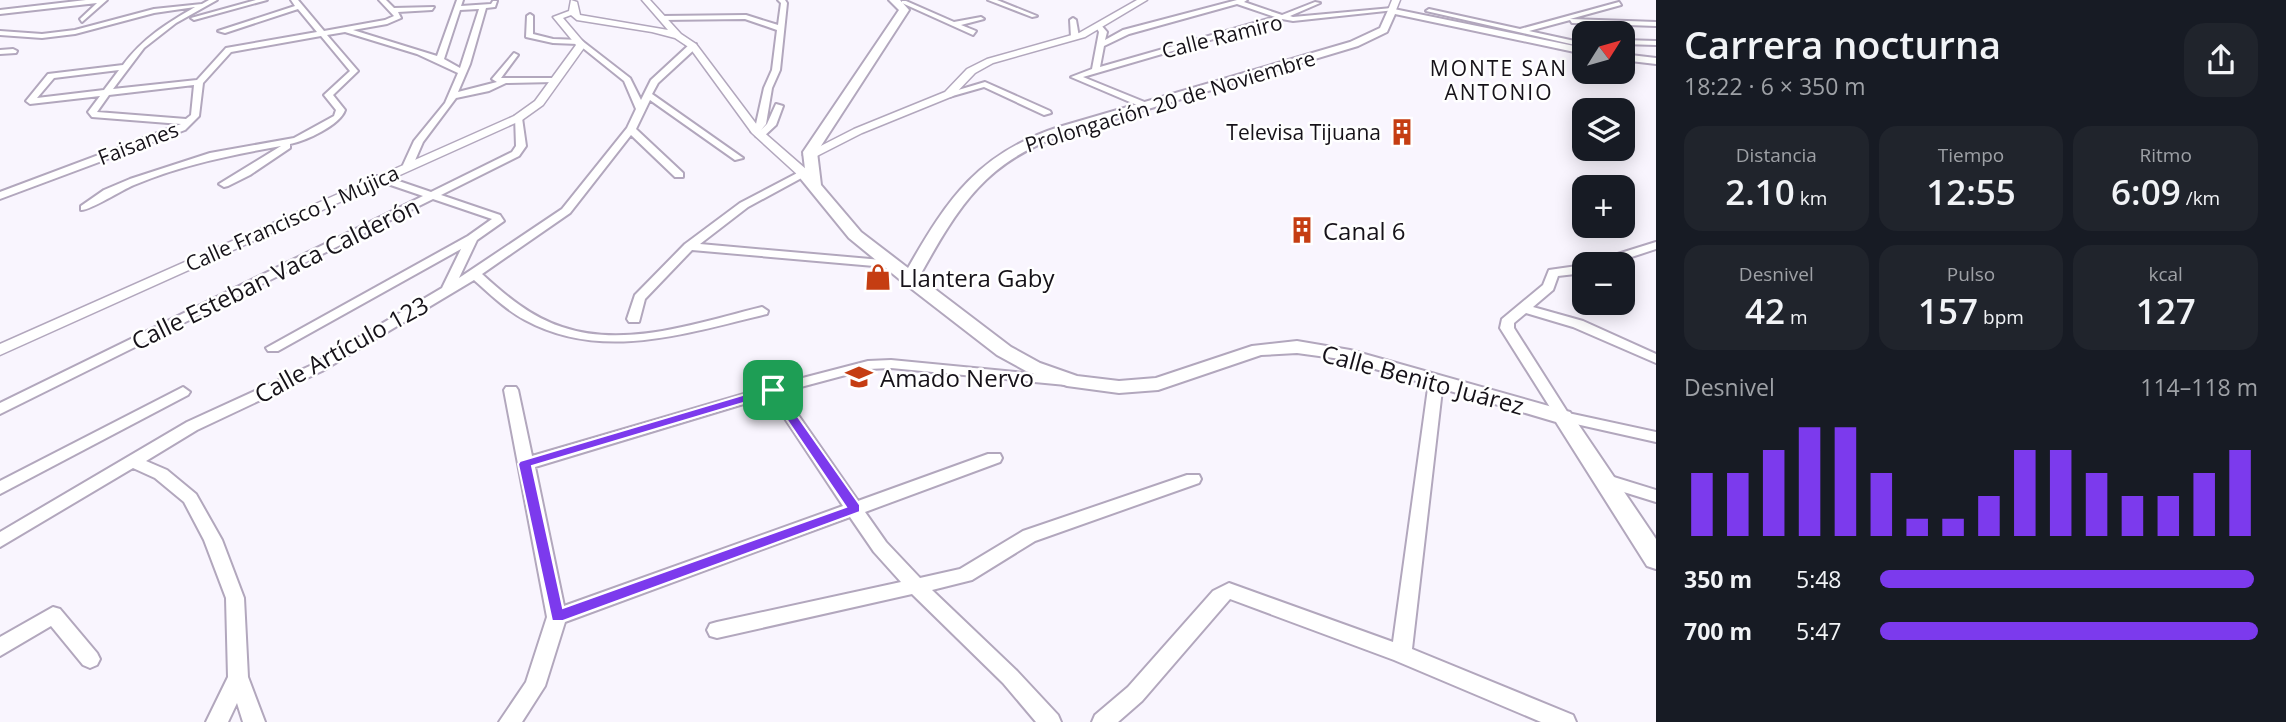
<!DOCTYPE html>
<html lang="es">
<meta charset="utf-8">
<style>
:root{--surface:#171b24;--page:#20242c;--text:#f1f3f6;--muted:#9ea1a6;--accent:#7c3aed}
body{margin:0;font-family:"Open Sans",sans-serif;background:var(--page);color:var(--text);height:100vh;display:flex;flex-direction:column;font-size:26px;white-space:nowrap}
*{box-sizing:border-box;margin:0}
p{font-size:23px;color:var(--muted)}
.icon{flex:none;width:38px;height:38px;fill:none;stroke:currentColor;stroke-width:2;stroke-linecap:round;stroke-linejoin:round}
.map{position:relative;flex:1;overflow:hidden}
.drawer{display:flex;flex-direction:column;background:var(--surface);width:630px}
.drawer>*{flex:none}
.needle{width:46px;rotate:53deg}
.fabs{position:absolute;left:1572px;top:21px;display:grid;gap:14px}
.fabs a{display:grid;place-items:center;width:63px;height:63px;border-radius:14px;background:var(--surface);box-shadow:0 4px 18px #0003;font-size:35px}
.pin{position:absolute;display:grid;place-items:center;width:60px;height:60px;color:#fff;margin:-30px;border-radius:14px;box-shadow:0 4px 10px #0006}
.round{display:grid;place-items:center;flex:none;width:74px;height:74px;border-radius:21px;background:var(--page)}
.summary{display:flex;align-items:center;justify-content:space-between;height:119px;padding:0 28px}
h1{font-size:38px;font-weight:600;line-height:52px}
.figures{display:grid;grid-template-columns:repeat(3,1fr);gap:10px;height:119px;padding:7px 28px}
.figures div{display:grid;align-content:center;border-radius:18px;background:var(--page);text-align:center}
.figures b{font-size:35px;font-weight:600}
.figures small{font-size:19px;font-weight:400}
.figures p{font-size:19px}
.chart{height:196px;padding:14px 28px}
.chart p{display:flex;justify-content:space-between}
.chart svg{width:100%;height:126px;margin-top:7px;stroke:var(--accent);stroke-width:6}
ul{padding:0 28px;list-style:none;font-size:23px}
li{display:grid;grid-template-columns:112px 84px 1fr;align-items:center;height:52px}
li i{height:18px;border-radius:9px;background:var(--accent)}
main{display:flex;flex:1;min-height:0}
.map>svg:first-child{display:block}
</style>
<main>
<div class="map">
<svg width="1656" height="722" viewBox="0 0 1656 722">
<rect width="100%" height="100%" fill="#f9f5fe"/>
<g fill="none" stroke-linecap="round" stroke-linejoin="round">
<defs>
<g id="minor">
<path d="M86,0h21l-25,22 -2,-3 17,-16 -97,11v-4z"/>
<path d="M209,0h8l-41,23 -32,25 -31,41 84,-9 29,-32 91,-16 -19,-23 -73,24 -7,-2 77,-25 -4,-6h7l26,31 61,-11 9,-4 -15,-16h7l8,8 40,-1 -2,3 -34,2 3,6 -14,6 -34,6 84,26 20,-56h6l-2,6 30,-2 2,-3h4l-2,6 -9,1 -16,56 -12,28 39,-10 -5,-3 22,-26 4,2 -17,23h54l4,2 -4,2 -49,1 -17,8 -33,7 -33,44 -10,23 -5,3 -5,-3 11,-24 31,-38 13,-30 -41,-19 -72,-22 -18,3 31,36 -25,24 12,15c-5,15 -39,31 -55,34v4l-40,27 -22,11 -4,1 -5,-3 62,-38c-50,9 -100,19 -147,39 -12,5 -45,26 -53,25v-4l23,-16 26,-11 80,-26 84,-15 40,-22 2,-6 -12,-15 26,-24 -29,-35 -90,16 -28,31 -4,33 -14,14 -185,69v-7l181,-68 -89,-7 -4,-5 12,-16 -70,8 -4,-3 22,-27 75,-9c20,-27 43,-41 72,-58l-41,6 -79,21 -33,4 -42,-3v-4l42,3 33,-4 79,-21 48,-5zM479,9l-19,59 -16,-9 16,-49zM119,70l-15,20 -67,8 17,-20zM194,85l-3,30 -5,4 -89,-7 12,-17z"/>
<path d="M256,0h11l-73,20 -3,-2z"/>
<path d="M778,0h7l2,3 -7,67 -8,18 -6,36 -5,6 6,-6 9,-20 7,2 -7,19 -15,14 -5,-3 2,-3 -7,-2 5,-7 8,-36 8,-18 5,-40 -32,-11 -83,1 -3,-2 3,-2 84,-1 32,10 3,-22z"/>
<path d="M988,0h9l40,16 -5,1z"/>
<path d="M1237,0h10l-3,2 38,13 33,-13 5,1 -30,13 3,1 99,-9 3,2 -102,11 -11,-2 -199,58 64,26v4l-3,1 -73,-31 21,-8 7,-37 -4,-7h6l6,7 -2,8 18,-10zM1237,4l38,13 -175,50 4,-21 25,-12z"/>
<path d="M902,1h4l48,21 27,-5 3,2 -23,6 15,6 -3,4 -71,-32z"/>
<path d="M1619,2l2,3 -51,14 86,3v4l-84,-3 -2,-3 -41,11 55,12v4l-158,-36 3,-2 91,20z"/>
<path d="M530,14l3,2v18l20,5 28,1 49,38 11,22 10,-20 39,-36h6v4l-38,35 -6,11 91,64 -8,2 -85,-60 -14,29 47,44v4h-8l-44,-42 -61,78 -88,61c24,22 49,43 80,53 64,22 138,-5 200,-20l6,4 -1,3c-80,19 -165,48 -242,6 -19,-10 -35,-26 -51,-40l-152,91 -125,59 -51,31 21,9 29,24 26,46 22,58 4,79 17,45h-22l-6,-19 -9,19h-22l22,-45 -2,-79 -22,-58 -20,-38 -29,-24 -22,-10 -133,79v-15l187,-110 125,-57 130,-77 19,-39 -183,102h-10l-2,-3 202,-112 24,-17 -59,-20 -433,215v-11l423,-207 -47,-16v-4h8l47,16 81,-40 4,-6 -1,-30 7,2 4,28 -7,10 -78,39 59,20 4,6 -27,19 -18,38 103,-69 65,-81 9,-19 -12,-28 -46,-37 -25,-1 -27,-6 1,-21z"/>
<path d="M1073,18l3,2 3,17 -4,2 -4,-2 -1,-17z"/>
<path d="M1622,40l34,1v4l-34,-1z"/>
<path d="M13,49l4,2 -1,2 -16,1v-4z"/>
<path d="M985,82l65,29 1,2 -7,2 -60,-28 -35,10 -4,-3z"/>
<path d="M803,170l5,3 -1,2 -59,32 -48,37 193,17 6,4 -2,3 -205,-18 -47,49 -6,23h-10l-2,-3 8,-24 50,-51 55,-41z"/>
<path d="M1656,242v7l-46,15h-17l2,-3z"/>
<path d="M1584,265v8l-26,3 -5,14 -20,17 50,14 73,33v9l-83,-36 -47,-14 -12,10v5l54,85 88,19v10l-98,-22 -58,-92 2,-9 41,-34 6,-15z"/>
<path d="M891,360l175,17 7,4 -7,4 -175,-17 -23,1 -86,23 76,109 130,-47h12l2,4 -2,4 -135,50 21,30 34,36 40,-9 63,-38 164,-56h12l2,4 -2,4 -164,58 -63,39 -40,10 85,81 41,44 3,7h-25l-33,-39 -91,-89 -195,44 -7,-2 -3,-6 3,-6 7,-2 184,-40 -27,-30 -24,-35 -285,105 -20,64 -23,36h-23l27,-40 21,-65 -43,-227 2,-3h10l2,3 14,66 236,-69 100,-26zM770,396l73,110 -279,100 -29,-139z"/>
<path d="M1436,377l7,4 -31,268 161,66 3,7h-35l-147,-62 -164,-61 -88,102 -24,21h-26l3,-7 33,-28 85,-96 16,-8 164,59 36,-261z"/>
<path d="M183,387l7,5 -2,3 -188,99v-13z"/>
<path d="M1604,474l52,16v12l-58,-18 -2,-4 2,-4z"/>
<path d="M53,607l7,2 37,44 3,6 -3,6 -7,3 -7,-3 -32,-39 -51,30v-19z"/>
</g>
<g id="tertiary">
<path d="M571,0l6,2 3,13 88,15 -26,-30h8l31,34 15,10 64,85 47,41v6h-8l-47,-43 -62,-85 -15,-10 -23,-6 -75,-12 -6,-5 -8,3 23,27 -43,60 -21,15 -522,235v-11l514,-228 21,-15 41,-56 -23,-28 16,-6z"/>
<path d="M1137,0h10l-62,37 -92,26 -18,10 -22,23 -91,37 -49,25 -10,-3 51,-26 91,-37 22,-23 20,-10 92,-26z"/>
<path d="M1392,0h8l-4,10 -4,3 -4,-3z"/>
</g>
<g id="secondary">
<path d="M889,0h11l9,10 -92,142 4,33 40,47 47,36c40,-70 71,-115 151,-141l291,-85 30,-14 9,-20 195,40v6l-189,-40 -8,18 -29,14 -290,87c-82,27 -109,72 -149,144l92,70 29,16 37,13 42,5 37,-3 96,-32 45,-5 53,9 220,62 86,127v30l-9,-3 -91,-144 -215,-63 -44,-6 -36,2 -103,35 -39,3 -52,-7 -41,-15 -29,-16 -93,-72 -55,-45 -53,-65 9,-4 -2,-17 96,-142z"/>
<path d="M1622,54l34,4v6l-34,-4z"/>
</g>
</defs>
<use href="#minor" stroke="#b2a7bd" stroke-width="4"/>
<use href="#tertiary" stroke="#b2a7bd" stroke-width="3"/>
<use href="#secondary" stroke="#b2a7bd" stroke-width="4"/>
<use href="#minor" fill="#fff" fill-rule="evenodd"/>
<use href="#tertiary" fill="#fff" fill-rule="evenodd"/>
<use href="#secondary" fill="#fff" fill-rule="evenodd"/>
</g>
<path fill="#7c3aed" stroke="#fff" stroke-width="2" fill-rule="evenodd" d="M773,386l4,1 83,118v7l-297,109h-11l-34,-157 2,-3zM770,395l76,112 -283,101 -31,-142z"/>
<defs>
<symbol id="building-bare" viewBox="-9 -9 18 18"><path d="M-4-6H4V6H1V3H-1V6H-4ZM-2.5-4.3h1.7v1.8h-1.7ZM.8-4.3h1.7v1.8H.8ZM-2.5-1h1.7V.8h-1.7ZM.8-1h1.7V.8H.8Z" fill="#c53d12" stroke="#fff" stroke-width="2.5" paint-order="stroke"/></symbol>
<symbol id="shop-bare" viewBox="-9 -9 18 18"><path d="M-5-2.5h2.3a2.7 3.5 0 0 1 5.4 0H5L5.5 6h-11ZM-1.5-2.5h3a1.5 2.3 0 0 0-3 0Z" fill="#c53d12" stroke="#fff" stroke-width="2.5" paint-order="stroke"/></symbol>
<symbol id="school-bare" viewBox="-9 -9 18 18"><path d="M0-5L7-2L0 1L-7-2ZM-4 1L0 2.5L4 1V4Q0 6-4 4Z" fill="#c53d12" stroke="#fff" stroke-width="2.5" paint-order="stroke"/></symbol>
</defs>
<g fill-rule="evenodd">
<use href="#building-bare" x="1383" y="113" width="38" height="38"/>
<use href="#building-bare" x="1283" y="211" width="38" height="38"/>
<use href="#shop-bare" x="859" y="258" width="38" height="38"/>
<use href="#school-bare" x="840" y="358" width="38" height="38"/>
</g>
<g text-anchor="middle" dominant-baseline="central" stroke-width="5" stroke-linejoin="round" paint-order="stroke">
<g font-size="21" fill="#161219" stroke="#fff">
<text transform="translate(1222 36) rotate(-14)">Calle Ramiro</text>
<text transform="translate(1170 101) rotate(-17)">Prolongación 20 de Noviembre</text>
<text transform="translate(138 143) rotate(-21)">Faisanes</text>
<text transform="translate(292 218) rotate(-24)">Calle Francisco J. Mújica</text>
</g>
<g font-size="21" letter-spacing="2" fill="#161219" stroke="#fff">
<text x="1499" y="68">MONTE SAN<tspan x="1499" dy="24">ANTONIO</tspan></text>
</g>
<g font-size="21" fill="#161219" stroke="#fff" text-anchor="end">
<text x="1381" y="132">Televisa Tijuana</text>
</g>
<g font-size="24" fill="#161219" stroke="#fff" text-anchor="start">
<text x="1323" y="230">Canal 6</text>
<text x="899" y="277">Llantera Gaby</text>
<text x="880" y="377">Amado Nervo</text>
</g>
<g font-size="24" fill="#161219" stroke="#fff">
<text transform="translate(275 273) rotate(-26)">Calle Esteban Vaca Calderón</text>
<text transform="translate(341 349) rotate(-29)">Calle Artículo 123</text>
<text transform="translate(1423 379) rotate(15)">Calle Benito Juárez</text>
</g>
</g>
</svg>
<div class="fabs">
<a><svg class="needle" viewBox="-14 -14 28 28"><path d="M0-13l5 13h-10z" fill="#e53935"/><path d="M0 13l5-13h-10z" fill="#9ea1a6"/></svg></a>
<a><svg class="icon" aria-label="layers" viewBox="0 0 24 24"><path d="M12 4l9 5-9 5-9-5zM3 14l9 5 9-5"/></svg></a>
<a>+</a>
<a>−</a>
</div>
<div class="pin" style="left:773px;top:390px;background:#1e9e55"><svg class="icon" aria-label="arrive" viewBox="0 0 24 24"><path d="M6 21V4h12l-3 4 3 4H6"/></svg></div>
</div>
<section class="drawer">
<div class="summary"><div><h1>Carrera nocturna</h1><p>18:22 · 6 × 350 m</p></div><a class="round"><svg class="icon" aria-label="share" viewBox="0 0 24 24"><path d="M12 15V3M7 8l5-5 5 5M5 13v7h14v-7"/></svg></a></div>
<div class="figures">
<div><p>Distancia</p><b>2.10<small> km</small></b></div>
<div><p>Tiempo</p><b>12:55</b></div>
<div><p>Ritmo</p><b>6:09<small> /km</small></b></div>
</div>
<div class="figures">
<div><p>Desnivel</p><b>42<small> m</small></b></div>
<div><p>Pulso</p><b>157<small> bpm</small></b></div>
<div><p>kcal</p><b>127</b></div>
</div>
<div class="chart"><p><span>Desnivel</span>114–118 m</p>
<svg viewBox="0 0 160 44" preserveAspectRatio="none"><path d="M5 44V22M15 44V22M25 44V14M35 44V6M45 44V6M55 44V22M65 44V38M75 44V38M85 44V30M95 44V14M105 44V14M115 44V22M125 44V30M135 44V30M145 44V22M155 44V14"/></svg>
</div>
<ul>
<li><b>350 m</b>5:48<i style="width:99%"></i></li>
<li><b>700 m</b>5:47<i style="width:100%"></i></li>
</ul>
</section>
</main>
